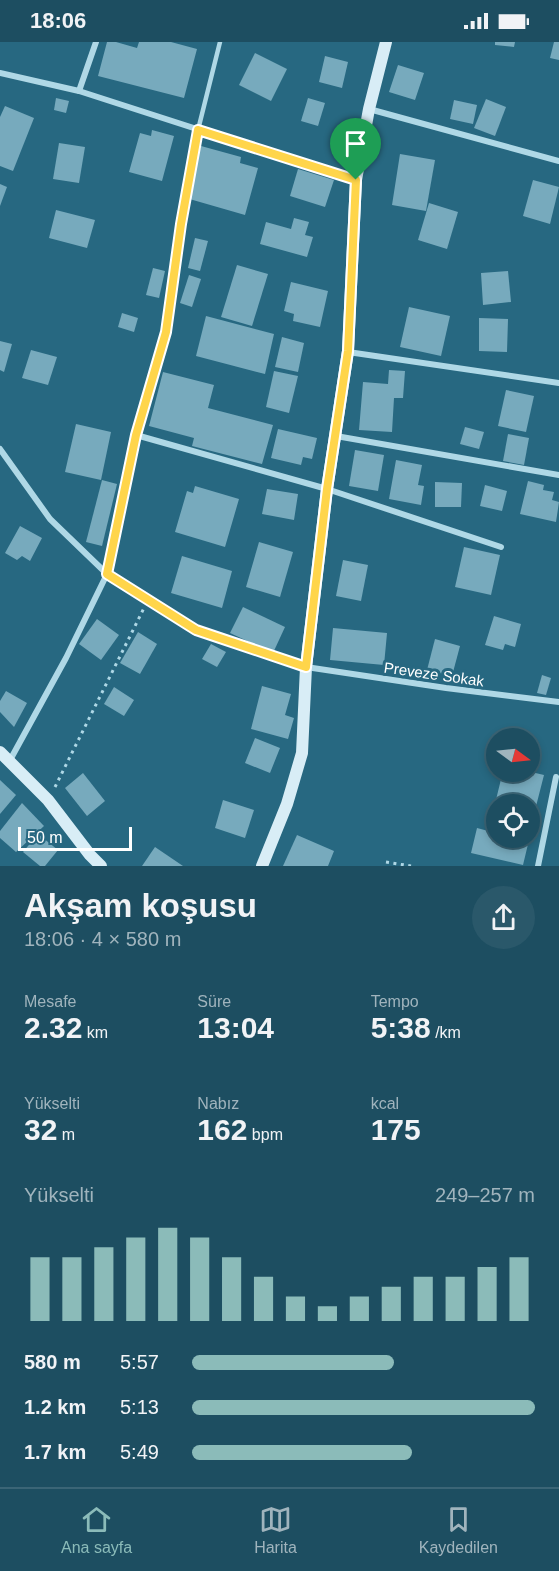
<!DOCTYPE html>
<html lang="tr">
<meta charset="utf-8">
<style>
:root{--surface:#1d4e61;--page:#2a586a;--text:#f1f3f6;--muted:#a0b4bd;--line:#3b6576;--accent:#8bbbb9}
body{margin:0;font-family:Helvetica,sans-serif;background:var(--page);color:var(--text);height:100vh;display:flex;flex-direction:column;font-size:22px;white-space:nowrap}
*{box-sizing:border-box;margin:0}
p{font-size:20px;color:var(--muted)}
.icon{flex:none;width:33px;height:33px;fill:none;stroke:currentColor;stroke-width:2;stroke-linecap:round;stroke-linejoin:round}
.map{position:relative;height:824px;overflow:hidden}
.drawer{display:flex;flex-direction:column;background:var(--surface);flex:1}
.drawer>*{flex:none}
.needle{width:39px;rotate:105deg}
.fabs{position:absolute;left:486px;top:686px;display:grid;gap:12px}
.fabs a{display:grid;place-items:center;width:54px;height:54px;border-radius:50%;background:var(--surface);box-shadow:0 3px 9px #0003,0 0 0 2px var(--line);font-size:30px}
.scale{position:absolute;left:18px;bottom:15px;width:114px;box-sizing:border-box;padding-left:6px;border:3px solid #fff;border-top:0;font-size:16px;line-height:21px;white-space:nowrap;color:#fff;-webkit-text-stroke:4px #276881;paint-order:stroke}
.pin{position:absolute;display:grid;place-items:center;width:51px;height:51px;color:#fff;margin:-62px -26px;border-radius:50% 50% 50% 0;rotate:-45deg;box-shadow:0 0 6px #0007}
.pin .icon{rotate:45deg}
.round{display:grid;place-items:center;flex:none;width:63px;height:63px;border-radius:32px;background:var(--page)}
.overview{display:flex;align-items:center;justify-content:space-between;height:102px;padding:0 24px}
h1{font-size:33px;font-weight:700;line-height:45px}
.metrics{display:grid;grid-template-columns:repeat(3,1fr);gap:9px;height:102px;padding:6px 24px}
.metrics div{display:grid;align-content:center}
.metrics b{font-size:30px;font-weight:700}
.metrics small{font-size:16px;font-weight:400}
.metrics p{font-size:16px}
.chart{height:168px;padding:12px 24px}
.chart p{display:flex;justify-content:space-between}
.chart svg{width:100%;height:108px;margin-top:6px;stroke:var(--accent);stroke-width:6}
ul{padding:0 24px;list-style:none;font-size:20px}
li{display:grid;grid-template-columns:96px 72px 1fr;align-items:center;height:45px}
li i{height:15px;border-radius:8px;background:var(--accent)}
.status{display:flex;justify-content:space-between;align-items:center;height:42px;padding:0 30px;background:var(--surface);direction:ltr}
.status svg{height:16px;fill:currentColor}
.menu{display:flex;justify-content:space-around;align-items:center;height:84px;border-top:2px solid var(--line);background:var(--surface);font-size:16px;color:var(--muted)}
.menu a{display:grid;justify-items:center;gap:3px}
.menu .active{color:var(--accent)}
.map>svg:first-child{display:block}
</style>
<div class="status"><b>18:06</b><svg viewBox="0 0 49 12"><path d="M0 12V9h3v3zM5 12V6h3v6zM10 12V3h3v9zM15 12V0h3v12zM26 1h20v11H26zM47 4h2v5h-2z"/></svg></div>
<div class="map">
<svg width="559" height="824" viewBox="0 0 559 824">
<rect width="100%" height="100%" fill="#276881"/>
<g fill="#77aabd">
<path d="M107,0h9l21,6 2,-6h32l26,7 -13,49 -86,-22z"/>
<path d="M495,0h20l-1,5 -19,-2z"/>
<path d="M554,0h5v18l-9,-2z"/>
<path d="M255,11l32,16 -16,32 -32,-16z"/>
<path d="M325,14l23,6 -6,26 -23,-6z"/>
<path d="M398,23l26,8 -9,27 -26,-8z"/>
<path d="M56,56l13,3 -3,12 -12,-3z"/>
<path d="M308,56l17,5 -7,23 -17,-5z"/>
<path d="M486,57l20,8 -11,29 -21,-8z"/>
<path d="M454,58l23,5 -4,19 -23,-5z"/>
<path d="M5,64l29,12 -21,53 -13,-5v-49z"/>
<path d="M152,88l22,6 -12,45 -33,-9 11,-39 11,3z"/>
<path d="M59,101l26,4 -6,36 -26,-4z"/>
<path d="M201,104l40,11 -1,6 18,5 -13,47 -59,-17z"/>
<path d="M400,112l35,6 -9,51 -34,-6z"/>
<path d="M298,127l36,11 -9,27 -35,-11z"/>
<path d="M533,138l26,7 -9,37 -27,-8z"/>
<path d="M0,142l7,3 -7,19z"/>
<path d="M429,161l29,9 -11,37 -29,-9z"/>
<path d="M56,168l39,10 -8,28 -38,-10z"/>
<path d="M294,176l15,4 -4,13 8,2 -6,20 -47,-13 6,-22 25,7z"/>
<path d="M195,196l13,3 -8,30 -12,-3z"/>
<path d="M237,223l31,9 -16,52 -31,-9z"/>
<path d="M153,226l12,3 -6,27 -13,-3z"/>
<path d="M508,229l3,31 -28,3 -2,-32z"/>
<path d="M189,233l12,4 -9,28 -12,-4z"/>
<path d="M291,240l37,9 -8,36 -27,-6 1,-7 -10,-3z"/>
<path d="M409,265l41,9 -9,40 -41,-9z"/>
<path d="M122,271l16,5 -4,14 -16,-5z"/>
<path d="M206,274l68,18 -9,40 -69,-18z"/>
<path d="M479,276l29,1 -1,33 -28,-1z"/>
<path d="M282,295l22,6 -6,29 -23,-5z"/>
<path d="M0,299l12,3 -8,28 -4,-2z"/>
<path d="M31,308l26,7 -9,28 -26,-7z"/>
<path d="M389,328l16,1 -2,27h-9l-2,34 -33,-2 4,-48 25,2z"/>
<path d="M274,329l24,5 -9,37 -23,-6z"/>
<path d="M163,330l51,13 -6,23 65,17 -11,39 -70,-18 2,-8 -45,-12z"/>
<path d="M506,348l28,6 -8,36 -28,-6z"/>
<path d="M76,382l35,8 -10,48 -36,-8z"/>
<path d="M465,385l19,5 -5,17 -19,-5z"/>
<path d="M278,387l39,9 -5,21 -9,-2 -2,8 -30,-7z"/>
<path d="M508,392l21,4 -5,27 -21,-4z"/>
<path d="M355,408l29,5 -6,36 -29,-5z"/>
<path d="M396,418l26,5 -4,20 6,1 -3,19 -32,-6z"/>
<path d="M102,438l15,4 -15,62 -16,-4z"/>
<path d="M528,439l16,4 -1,5 11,2 -2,8 7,2 -3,20 -36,-8z"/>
<path d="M435,440l27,1 -1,24h-26z"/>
<path d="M485,443l22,6 -5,20 -22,-5z"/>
<path d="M195,444l44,13 -14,48 -50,-15 12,-41 6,2z"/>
<path d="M267,447l31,5 -4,26 -32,-6z"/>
<path d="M20,484l22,12 -12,23 -8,-5 -5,4 -12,-7z"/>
<path d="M259,500l34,10 -13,45 -34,-10z"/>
<path d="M464,505l36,8 -9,40 -36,-8z"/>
<path d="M182,514l50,15 -10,37 -51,-15z"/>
<path d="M343,518l25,5 -7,36 -25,-5z"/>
<path d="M243,565l42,20 -12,26 -43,-20z"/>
<path d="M494,574l27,8 -6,23 -10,-3 -2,6 -18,-5z"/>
<path d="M97,577l22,16 -18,25 -22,-16z"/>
<path d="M333,586l54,5 -3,32 -54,-5z"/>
<path d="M138,590l19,12 -17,30 -20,-11z"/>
<path d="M435,597l25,7 -8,30 -25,-6z"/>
<path d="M211,602l15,8 -9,15 -15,-8z"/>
<path d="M542,633l9,3 -5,17 -9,-2z"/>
<path d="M262,644l29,8 -6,21 9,3 -6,21 -37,-10z"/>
<path d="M114,645l20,13 -10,16 -20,-12z"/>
<path d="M6,649l21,12 -13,24 -14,-15v-11z"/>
<path d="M255,696l25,10 -10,25 -25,-10z"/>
<path d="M503,729h24l17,4 -12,47h-2v-18h-34v9l-3,-1z"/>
<path d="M83,731l22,28 -18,15 -22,-28z"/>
<path d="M0,738l16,15 -16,19z"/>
<path d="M223,758l31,10 -9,28 -30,-10z"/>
<path d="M22,761l22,23 -28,26 -16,-14v-7z"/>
<path d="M477,786l19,5v4h18l15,3 -6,25 -52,-12z"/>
<path d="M38,792l20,16 -13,16h-5l-17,-14z"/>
<path d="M297,793l37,16 -6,15h-45z"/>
<path d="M155,805l28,19h-41z"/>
</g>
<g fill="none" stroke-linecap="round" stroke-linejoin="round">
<g stroke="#afd8e6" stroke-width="3" stroke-dasharray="3 4.5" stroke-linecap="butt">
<path d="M55,745l89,-179"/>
<path d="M386,820l25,4"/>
</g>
<path stroke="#afd8e6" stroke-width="4.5" d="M198,88l22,-88"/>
<g stroke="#afd8e6" stroke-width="6">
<path d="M0,31l79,18 276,89"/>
<path d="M79,49l17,-49"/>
<path d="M369,67l190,52"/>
<path d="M348,310l211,31"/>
<path d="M136,393l191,54 174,58"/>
<path d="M336,394l223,39"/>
<path d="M0,407l50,70 57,55 90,56 109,37 140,21 113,14"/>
<path d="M9,720l57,-104 41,-84 29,-139 30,-103 15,-108 17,-94"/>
<path d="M538,824l18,-89"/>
</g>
<g stroke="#d8edf6" stroke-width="12">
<path d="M0,710l48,48 42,55 11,11"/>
<path d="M262,824l25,-62 15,-51 4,-86 21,-178 21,-138 8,-171 13,-71 17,-67"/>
</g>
</g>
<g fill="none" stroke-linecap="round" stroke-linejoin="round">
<defs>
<path id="route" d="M198,88l158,50 -8,171 -21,138 -21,178 -110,-37 -89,-56 29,-139 30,-103 15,-108z"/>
</defs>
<use href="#route" stroke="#fff" stroke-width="12"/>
<use href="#route" stroke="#ffd54a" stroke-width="8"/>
</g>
<g text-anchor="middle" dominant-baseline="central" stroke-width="6" stroke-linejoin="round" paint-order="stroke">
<g font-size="15" fill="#fff" stroke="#276881">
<text transform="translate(434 632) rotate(8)">Preveze Sokak</text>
</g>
</g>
</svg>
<div class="fabs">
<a><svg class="needle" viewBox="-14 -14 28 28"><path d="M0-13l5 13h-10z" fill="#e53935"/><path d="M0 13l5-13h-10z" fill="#a0b4bd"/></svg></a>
<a><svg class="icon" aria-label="locate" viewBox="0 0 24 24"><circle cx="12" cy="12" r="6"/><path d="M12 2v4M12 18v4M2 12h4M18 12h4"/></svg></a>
</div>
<div class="scale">50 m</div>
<div class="pin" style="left:356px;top:138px;background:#1e9e55"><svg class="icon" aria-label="arrive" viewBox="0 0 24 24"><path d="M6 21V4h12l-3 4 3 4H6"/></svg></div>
</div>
<section class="drawer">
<div class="overview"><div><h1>Akşam koşusu</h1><p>18:06 · 4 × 580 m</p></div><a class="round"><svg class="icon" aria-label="share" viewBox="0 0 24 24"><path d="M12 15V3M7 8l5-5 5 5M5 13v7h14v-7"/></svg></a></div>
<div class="metrics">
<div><p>Mesafe</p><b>2.32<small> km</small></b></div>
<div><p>Süre</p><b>13:04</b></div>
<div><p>Tempo</p><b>5:38<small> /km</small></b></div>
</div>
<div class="metrics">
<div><p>Yükselti</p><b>32<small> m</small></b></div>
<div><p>Nabız</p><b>162<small> bpm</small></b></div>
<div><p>kcal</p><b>175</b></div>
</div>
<div class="chart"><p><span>Yükselti</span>249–257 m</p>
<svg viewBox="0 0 160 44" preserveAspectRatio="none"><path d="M5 44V18M15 44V18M25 44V14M35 44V10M45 44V6M55 44V10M65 44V18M75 44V26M85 44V34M95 44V38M105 44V34M115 44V30M125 44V26M135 44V26M145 44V22M155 44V18"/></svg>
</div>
<ul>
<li><b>580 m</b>5:57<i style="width:59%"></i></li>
<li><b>1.2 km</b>5:13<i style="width:100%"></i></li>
<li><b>1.7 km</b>5:49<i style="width:64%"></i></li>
</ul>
</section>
<nav class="menu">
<a class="active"><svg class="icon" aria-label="home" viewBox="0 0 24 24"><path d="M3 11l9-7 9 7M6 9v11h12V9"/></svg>Ana sayfa</a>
<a><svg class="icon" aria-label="map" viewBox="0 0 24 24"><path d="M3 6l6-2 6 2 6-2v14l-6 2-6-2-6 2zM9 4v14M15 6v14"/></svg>Harita</a>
<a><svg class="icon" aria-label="saved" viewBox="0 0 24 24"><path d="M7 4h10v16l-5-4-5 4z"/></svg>Kaydedilen</a>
</nav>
